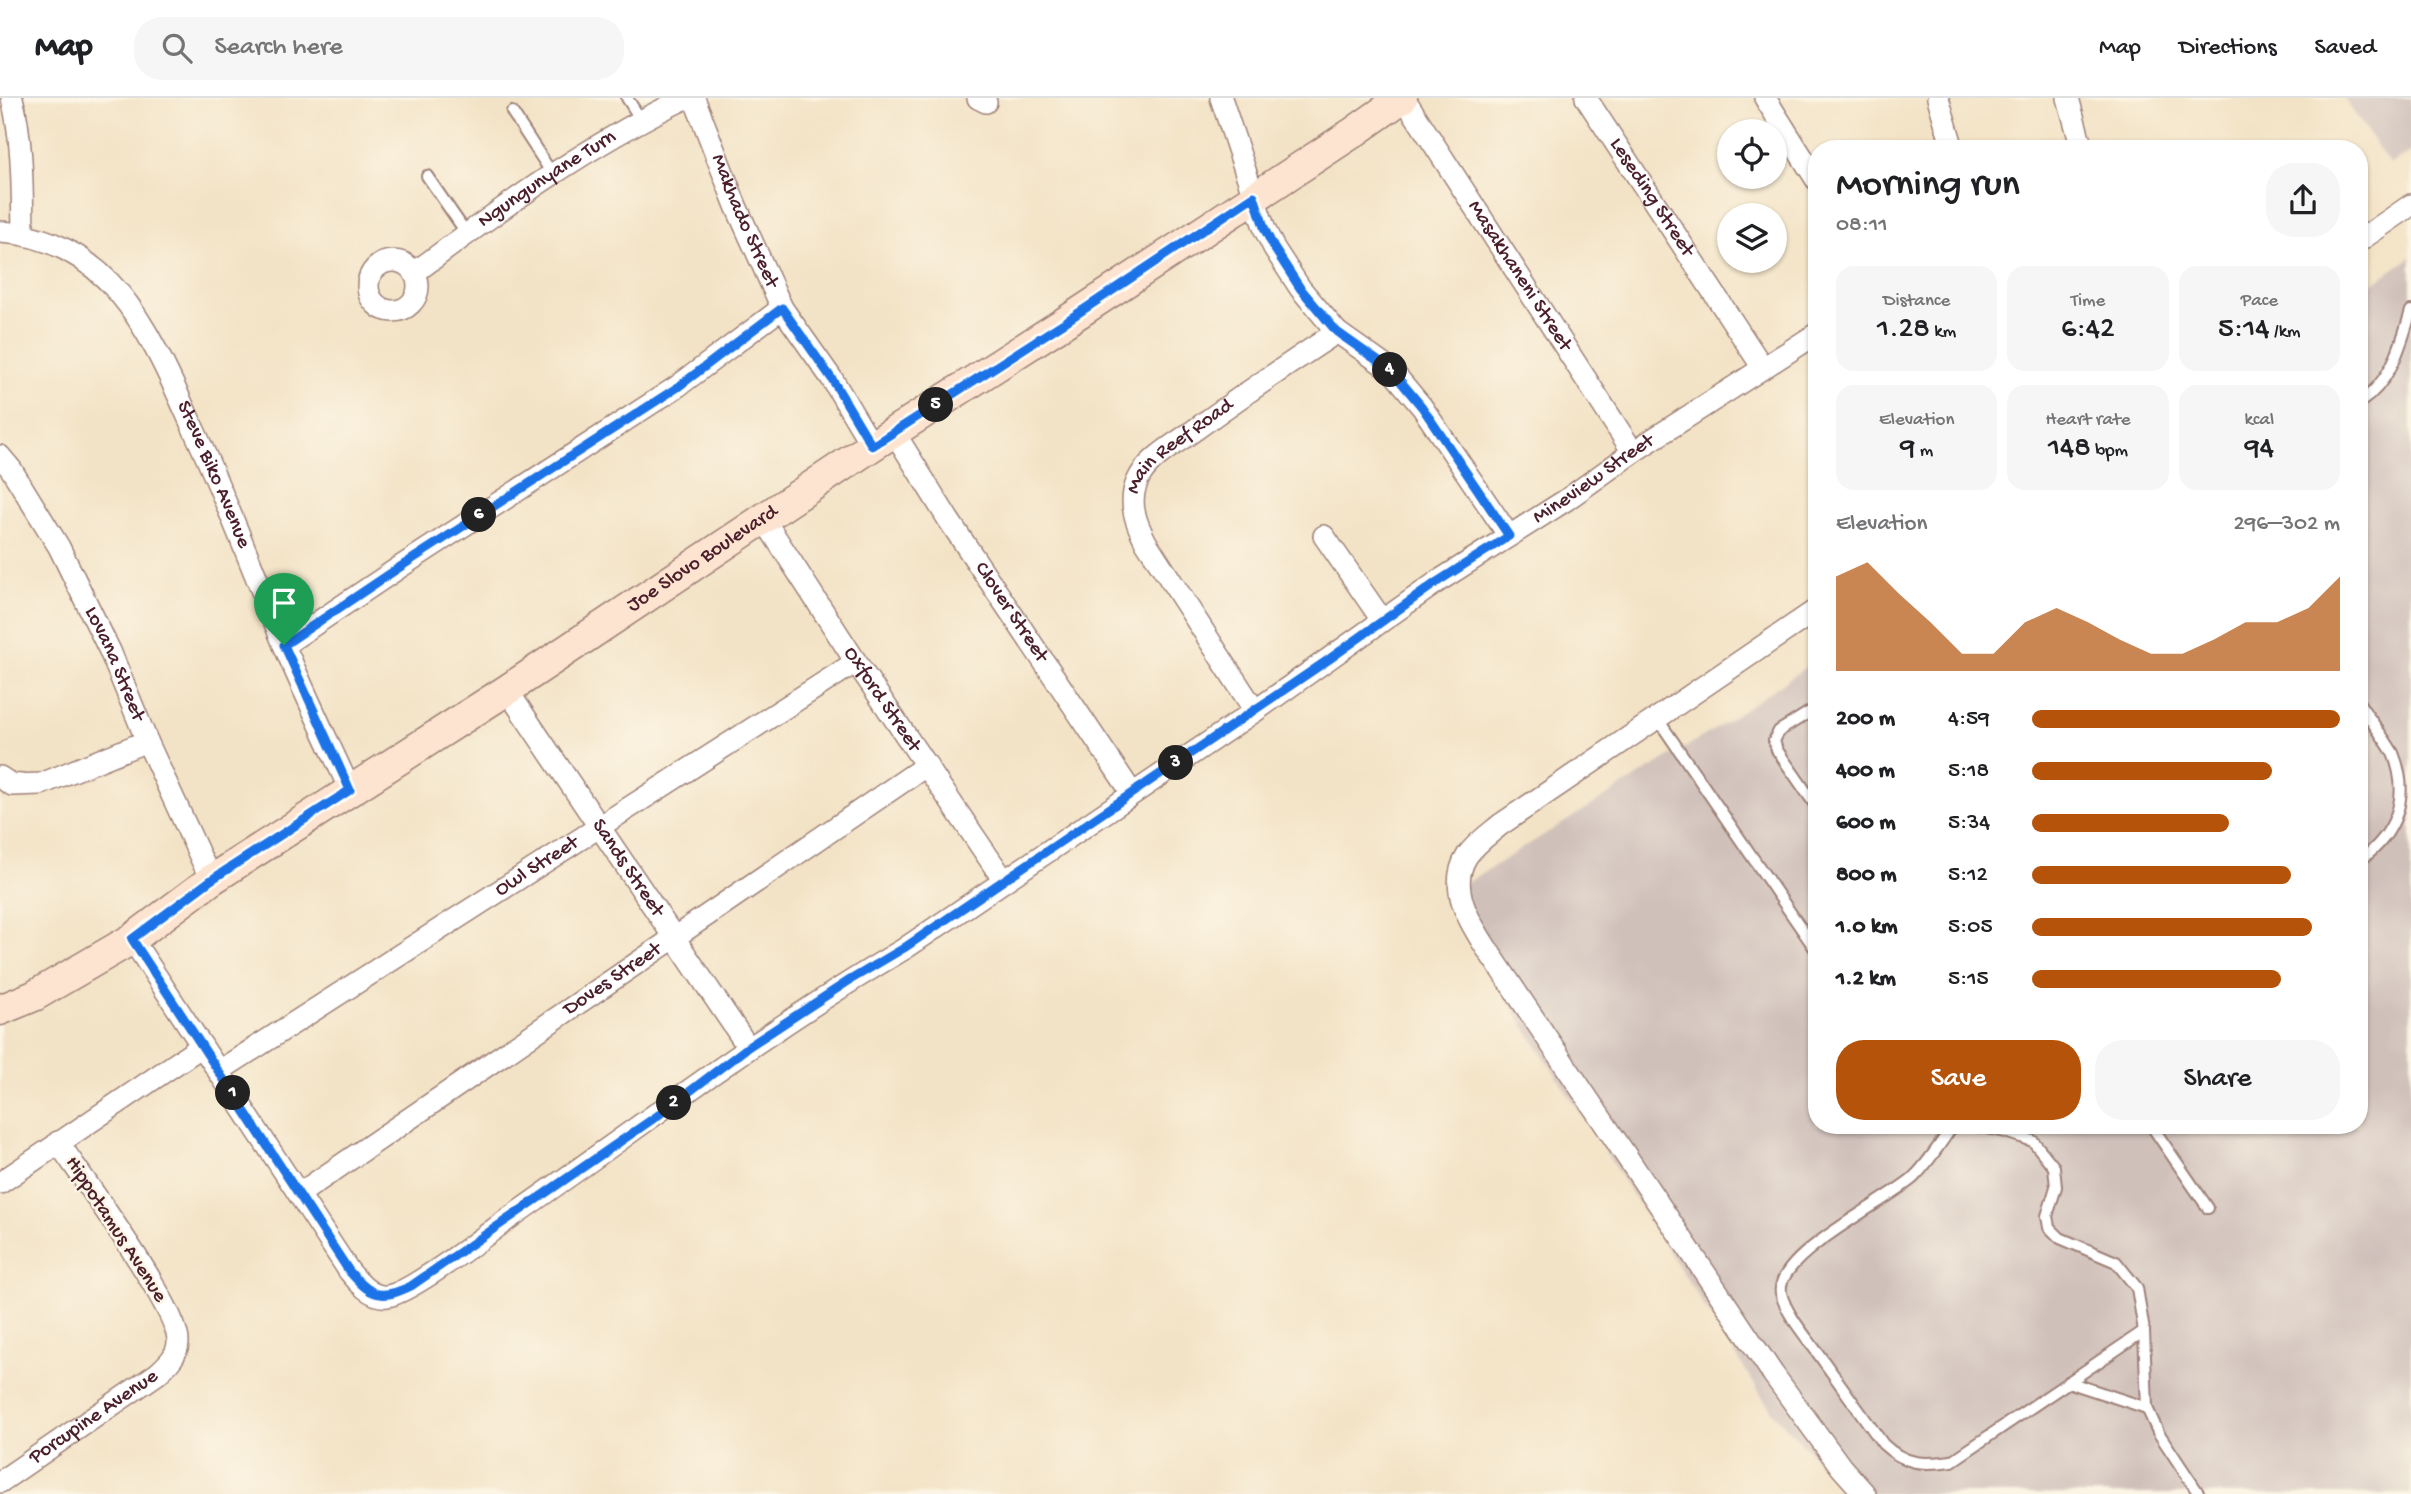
<!DOCTYPE html>
<meta charset="utf-8">
<style>
:root{--surface:#fff;--page:#f6f6f6;--text:#202124;--muted:#757577;--line:#e0e0e0;--accent:#b45309}
body{margin:0;font-family:"Gochi Hand",sans-serif;background:var(--page);color:var(--text);height:100vh;display:flex;flex-direction:column;font-size:26px;white-space:nowrap}
*{box-sizing:border-box;margin:0}
p{font-size:23px;color:var(--muted)}
.icon{flex:none;width:38px;height:38px;fill:none;stroke:currentColor;stroke-width:2;stroke-linecap:round;stroke-linejoin:round}
.map{position:relative;flex:1;overflow:hidden}
.panel{position:absolute;left:1808px;top:42px;width:560px;height:994px;display:flex;flex-direction:column;background:var(--surface);border-radius:28px;box-shadow:0 2px 5px #0004}
.panel>*{flex:none}
.buttons{position:absolute;left:1717px;top:21px;display:grid;gap:14px}
.buttons a{display:grid;place-items:center;width:70px;height:70px;border-radius:50%;background:var(--surface);box-shadow:0 2px 5px #0004;font-size:35px}
.pin{position:absolute;display:grid;place-items:center;width:60px;height:60px;color:#fff;margin:-72px -30px;border-radius:50% 50% 50% 0;rotate:-45deg;box-shadow:0 0 7px #0007}
.pin .icon{rotate:45deg}
.km{position:absolute;width:35px;height:35px;margin:-18px;border-radius:50%;background:#222;color:#fff;font-size:19px;line-height:35px;text-align:center}
.round{display:grid;place-items:center;flex:none;width:74px;height:74px;border-radius:28px;background:var(--page)}
.head{display:flex;align-items:center;justify-content:space-between;height:119px;padding:0 28px}
h1{font-size:38px;font-weight:600;line-height:52px}
.stats{display:grid;grid-template-columns:repeat(3,1fr);gap:10px;height:119px;padding:7px 28px}
.stats div{display:grid;align-content:center;border-radius:18px;background:var(--page);text-align:center}
.stats b{font-size:30px;font-weight:600}
.stats small{font-size:19px;font-weight:400}
.stats p{font-size:19px}
.chart{height:196px;padding:14px 28px}
.chart p{display:flex;justify-content:space-between}
.chart svg{width:100%;height:126px;margin-top:7px;fill:var(--accent);opacity:.7}
.cta{display:flex;gap:14px;margin-top:auto;padding:14px 28px}
.cta a{flex:1;height:80px;border-radius:28px;background:var(--accent);color:#fff;font-size:28px;font-weight:600;line-height:80px;text-align:center}
.cta a+a{background:var(--page);color:var(--text)}
ul{padding:0 28px;list-style:none;font-size:23px}
li{display:grid;grid-template-columns:112px 84px 1fr;align-items:center;height:52px}
li i{height:18px;border-radius:9px;background:var(--accent)}
header{display:flex;align-items:center;gap:42px;box-sizing:border-box;height:98px;padding:0 35px;background:var(--surface);border-bottom:2px solid var(--line)}
header strong{font-size:33px}
nav{display:flex;gap:38px;margin-inline-start:auto;font-size:24px}
.search{width:490px;height:63px;background:var(--page);display:flex;align-items:center;gap:18px;box-sizing:border-box;padding:0 24px;border-radius:28px;color:var(--muted);font-size:26px}
.map>svg:first-child{display:block}
</style>
<header>
<strong>Map</strong>
<div class="search"><svg class="icon" aria-label="search" viewBox="0 0 24 24"><circle cx="10" cy="10" r="6"/><path d="M15 15l6 6"/></svg>Search here</div>
<nav><a>Map</a><a>Directions</a><a>Saved</a></nav>
</header>
<div class="map">
<svg width="2411" height="1396" viewBox="0 0 2411 1396">
<rect width="100%" height="100%" fill="#fcf5e5"/>
<filter id="ink" filterUnits="userSpaceOnUse"><feTurbulence type="fractalNoise" baseFrequency=".0143" numOctaves="2"/><feDisplacementMap in="SourceGraphic" scale="14" xChannelSelector="R" yChannelSelector="G"/><feConvolveMatrix kernelMatrix="1 2 1 2 8 2 1 2 1" color-interpolation-filters="sRGB"/></filter>
<filter id="wash" filterUnits="userSpaceOnUse"><feTurbulence type="fractalNoise" baseFrequency=".00686" numOctaves="4" result="noise"/><feDisplacementMap in="SourceGraphic" scale="28" xChannelSelector="R" yChannelSelector="G"/><feGaussianBlur stdDeviation="1.57" result="paint"/><feColorMatrix in="noise" values="0 0 0 0 0 0 0 0 0 0 0 0 0 0 0 0 0 1.4 0 .05"/><feComposite in="paint" operator="in"/></filter>
<g filter="url(#wash)">
<rect width="100%" height="100%" fill="#f3e3c6"/>
<g fill="#cfc0ba">
<path d="M2344,0h67v53l-21,14z"/>
<path d="M2411,159v1237h-561l-77,-81 -331,-515 286,-177 88,-61v465h543v-832z"/>
</g>
</g>
<g filter="url(#ink)">
<g fill="none" stroke-linecap="round" stroke-linejoin="round">
<defs>
<g id="lane">
<path d="M627,0l14,22"/>
<path d="M512,14l41,63"/>
<path d="M427,78l40,58"/>
<path d="M2359,305c33,-22 41,-56 52,-92"/>
<path d="M2359,605c11,17 24,33 34,50 18,44 3,82 -34,108"/>
<path d="M1816,610l-37,23 -5,10 3,9 39,56"/>
<path d="M1657,620l159,232"/>
<path d="M1953,1027c-12,18 -24,37 -39,52 -26,24 -140,79 -133,116 4,19 25,44 36,59 22,31 44,61 66,92 22,21 40,21 69,17l192,-130"/>
<path d="M1971,1027l35,7 27,9 21,26 2,20 -9,29 2,11 11,11 56,24 21,26 7,43 3,77 11,24 41,62"/>
<path d="M2151,1027l57,83"/>
<path d="M2068,1284l79,26"/>
</g>
<g id="street">
<path d="M12,0c11,44 10,89 11,135"/>
<path id="s1" d="M694,0l42,108 46,102 50,71 40,67"/>
<path d="M978,0l8,4"/>
<path d="M1221,0l44,132 9,18 26,40 37,44 55,39 30,36 87,129"/>
<path id="s2" d="M1404,0l229,354"/>
<path id="s3" d="M1586,0l177,270"/>
<path d="M1765,0l51,81"/>
<path d="M1938,0l15,51"/>
<path d="M2068,0l14,51"/>
<path id="s4" d="M0,134c47,2 89,25 119,61 34,40 59,103 81,150 30,66 56,135 84,202 21,49 44,97 66,145"/>
<path d="M2359,143l52,-36"/>
<circle cx="393" cy="188" r="25"/>
<path id="s5" d="M414,175c86,-64 175,-129 272,-175"/>
<path id="s6" d="M894,334l54,87 184,274"/>
<path id="s7" d="M0,358l11,13 48,78 51,104 37,90 64,139"/>
<path id="s8" d="M763,420l93,144 147,217"/>
<path d="M1324,438l58,84"/>
<path d="M1816,512l-316,215c-12,10 -25,19 -33,31 -20,31 3,67 20,93l286,425 68,93 24,27"/>
<path d="M284,547l113,-76 281,-183 104,-78"/>
<path id="s9" d="M507,592l241,357"/>
<path id="s10" d="M1255,613l-109,-169c-10,-19 -18,-39 -9,-60 9,-23 40,-39 59,-53 46,-34 93,-65 141,-97"/>
<path d="M0,679l12,8 29,-1 106,-43"/>
<path id="s11" d="M132,841l217,332c9,11 22,27 38,25 22,-2 99,-61 121,-77 131,-91 258,-189 396,-270l351,-238 182,-129 129,-82 67,-48 183,-118"/>
<path id="s12" d="M219,973l637,-409"/>
<path d="M0,1085l202,-137"/>
<path id="s13" d="M299,1096l628,-429"/>
<path id="s14" d="M0,1384l157,-108c10,-9 20,-18 21,-31 3,-32 -97,-167 -120,-201"/>
</g>
<g id="secondary">
<path id="s15" d="M0,912l34,-14 98,-57 79,-59 296,-190 365,-244 190,-122 292,-192 48,-34"/>
</g>
</defs>
<use href="#lane" stroke="#9e8178" stroke-width="14"/>
<use href="#street" stroke="#9e8178" stroke-width="24"/>
<use href="#secondary" stroke="#9e8178" stroke-width="33"/>
<use href="#lane" stroke="#fff" stroke-width="10"/>
<use href="#street" stroke="#fff" stroke-width="21"/>
<use href="#secondary" stroke="#fde4d0" stroke-width="30"/>
</g>
</g>
<g fill="none" stroke-linecap="round" stroke-linejoin="round" filter="url(#ink)">
<defs>
<path id="route" d="M1254,98l11,34 9,18 26,40 37,44 55,39 30,36 87,129 -72,46 -109,78 -424,288 -54,32 -102,67 -88,67 -249,172c-31,15 -40,10 -62,-15l-217,-332 79,-59 139,-90 -66,-145 113,-76 281,-182 104,-79 50,71 40,67 190,-122z"/>
</defs>
<use href="#route" stroke="#fff" stroke-width="14"/>
<use href="#route" stroke="#1a73e8" stroke-width="9"/>
</g>
<g text-anchor="middle" dominant-baseline="central" stroke-width="5" stroke-linejoin="round" paint-order="stroke">
<g font-size="21" fill="#4a1f2b" stroke="#fcf5e5">
<text stroke="none"><textPath href="#s5" startOffset="163">Ngungunyane Turn</textPath></text>
<text stroke="none"><textPath href="#s3" startOffset="119">Leseding Street</textPath></text>
<text stroke="none"><textPath href="#s1" startOffset="133">Makhado Street</textPath></text>
<text stroke="none"><textPath href="#s2" startOffset="212">Masakhaneni Street</textPath></text>
<text stroke="none"><textPath href="#s10" startOffset="320">Main Reef Road</textPath></text>
<text stroke="none"><textPath href="#s4" startOffset="343">Steve Biko Avenue</textPath></text>
<text stroke="none"><textPath href="#s11" startOffset="1902">Mineview Street</textPath></text>
<text stroke="none"><textPath href="#s15" startOffset="836">Joe Slovo Boulevard</textPath></text>
<text stroke="none"><textPath href="#s6" startOffset="215">Clover Street</textPath></text>
<text stroke="none"><textPath href="#s7" startOffset="238">Lovana Street</textPath></text>
<text stroke="none"><textPath href="#s8" startOffset="217">Oxford Street</textPath></text>
<text stroke="none"><textPath href="#s12" startOffset="378">Owl Street</textPath></text>
<text stroke="none"><textPath href="#s9" startOffset="215">Sands Street</textPath></text>
<text stroke="none"><textPath href="#s13" startOffset="380">Doves Street</textPath></text>
<text transform="translate(115 1132) rotate(57)">Hippotamus Avenue</text>
<text stroke="none"><textPath href="#s14" startOffset="114">Porcupine Avenue</textPath></text>
</g>
</g>
</svg>
<div class="buttons">
<a><svg class="icon" aria-label="locate" viewBox="0 0 24 24"><circle cx="12" cy="12" r="6"/><path d="M12 2v4M12 18v4M2 12h4M18 12h4"/></svg></a>
<a><svg class="icon" aria-label="layers" viewBox="0 0 24 24"><path d="M12 4l9 5-9 5-9-5zM3 14l9 5 9-5"/></svg></a>
</div>
<div class="pin" style="left:284px;top:547px;background:#1e9e55"><svg class="icon" aria-label="arrive" viewBox="0 0 24 24"><path d="M6 21V4h12l-3 4 3 4H6"/></svg></div>
<b class="km" style="left:233px;top:995px">1</b>
<b class="km" style="left:674px;top:1005px">2</b>
<b class="km" style="left:1176px;top:665px">3</b>
<b class="km" style="left:1390px;top:272px">4</b>
<b class="km" style="left:936px;top:307px">5</b>
<b class="km" style="left:479px;top:417px">6</b>
<section class="panel">
<div class="head"><div><h1>Morning run</h1><p>08:11</p></div><a class="round"><svg class="icon" aria-label="share" viewBox="0 0 24 24"><path d="M12 15V3M7 8l5-5 5 5M5 13v7h14v-7"/></svg></a></div>
<div class="stats">
<div><p>Distance</p><b>1.28<small> km</small></b></div>
<div><p>Time</p><b>6:42</b></div>
<div><p>Pace</p><b>5:14<small> /km</small></b></div>
</div>
<div class="stats">
<div><p>Elevation</p><b>9<small> m</small></b></div>
<div><p>Heart rate</p><b>148<small> bpm</small></b></div>
<div><p>kcal</p><b>94</b></div>
</div>
<div class="chart"><p><span>Elevation</span>296–302 m</p>
<svg viewBox="0 0 160 44" preserveAspectRatio="none"><path d="M0 44V11L10 6L20 17L30 27L40 38L50 38L60 27L70 22L80 27L90 33L100 38L110 38L120 33L130 27L140 27L150 22L160 11V44z"/></svg>
</div>
<ul>
<li><b>200 m</b>4:59<i style="width:100%"></i></li>
<li><b>400 m</b>5:18<i style="width:78%"></i></li>
<li><b>600 m</b>5:34<i style="width:64%"></i></li>
<li><b>800 m</b>5:12<i style="width:84%"></i></li>
<li><b>1.0 km</b>5:05<i style="width:91%"></i></li>
<li><b>1.2 km</b>5:15<i style="width:81%"></i></li>
</ul>
<div class="cta"><a>Save</a><a>Share</a></div>
</section>
</div>
